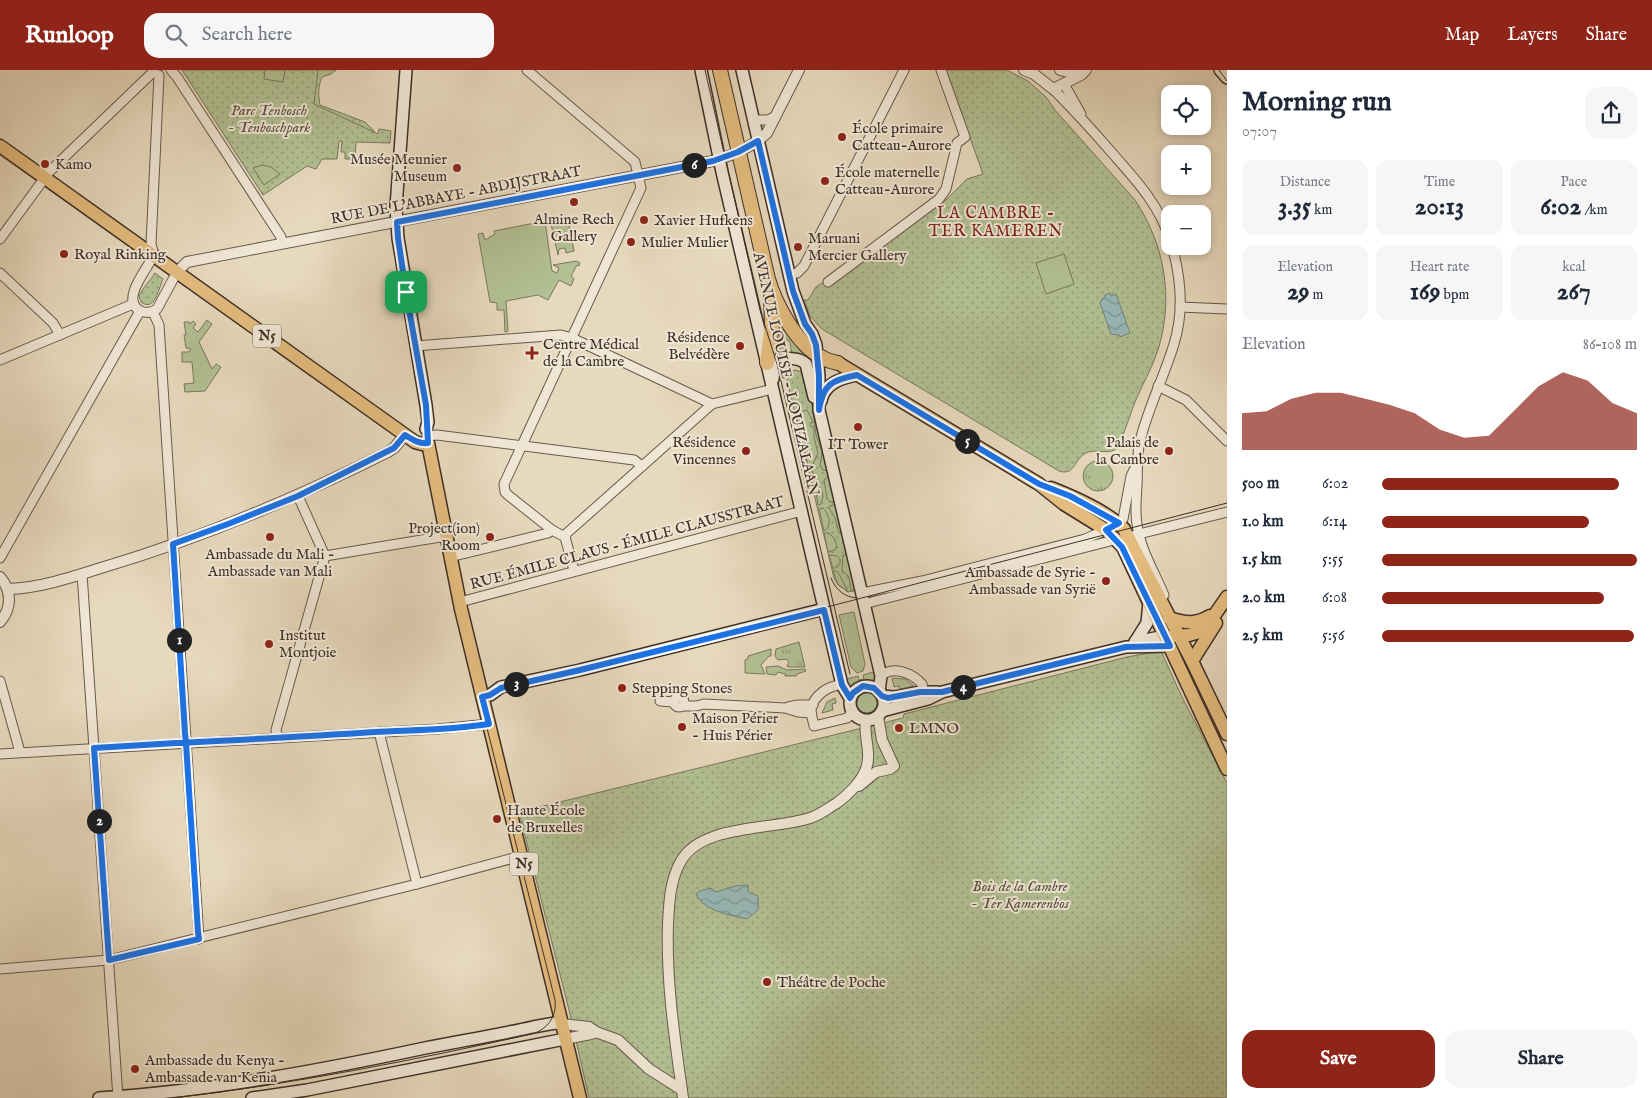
<!DOCTYPE html>
<meta charset="utf-8">
<style>
:root{--surface:#fff;--page:#f6f6f7;--text:#1f2937;--muted:#747a83;--accent:#8f2418}
body{margin:0;font-family:"IM FELL English",serif;background:var(--page);color:var(--text);height:100vh;display:flex;flex-direction:column;font-size:19px;white-space:nowrap}
*{box-sizing:border-box;margin:0}
p{font-size:16px;color:var(--muted)}
.icon{flex:none;width:28px;height:28px;fill:none;stroke:currentColor;stroke-width:2;stroke-linecap:round;stroke-linejoin:round}
.map{position:relative;flex:1;overflow:hidden}
.details{display:flex;flex-direction:column;background:var(--surface);width:425px}
.details>*{flex:none}
.buttons{position:absolute;left:1161px;top:15px;display:grid;gap:10px}
.buttons a{display:grid;place-items:center;width:50px;height:50px;border-radius:10px;background:var(--surface);box-shadow:0 2px 8px #0003;font-size:25px}
.pin{position:absolute;display:grid;place-items:center;width:42px;height:42px;color:#fff;margin:-21px;border-radius:10px;box-shadow:0 2px 8px #0006}
.km{position:absolute;width:25px;height:25px;margin:-12px;border-radius:50%;background:#222;color:#fff;font-size:14px;line-height:25px;text-align:center}
.round{display:grid;place-items:center;flex:none;width:52px;height:52px;border-radius:15px;background:var(--page)}
.headline{display:flex;align-items:center;justify-content:space-between;height:85px;padding:0 15px}
h1{font-size:28px;font-weight:800;line-height:38px}
.stats{display:grid;grid-template-columns:repeat(3,1fr);gap:8px;height:85px;padding:5px 15px}
.stats div{display:grid;align-content:center;border-radius:12px;background:var(--page);text-align:center}
.stats b{font-size:25px;font-weight:800}
.stats small{font-size:14px;font-weight:400}
.stats p{font-size:14px}
.chart{height:140px;padding:10px 15px}
.chart p{display:flex;justify-content:space-between}
.chart svg{width:100%;height:90px;margin-top:5px;fill:var(--accent);opacity:.7}
.action{display:flex;gap:10px;margin-top:auto;padding:10px 15px}
.action a{flex:1;height:58px;border-radius:15px;background:var(--accent);color:#fff;font-size:20px;font-weight:800;line-height:58px;text-align:center}
.action a+a{background:var(--page);color:var(--text)}
ul{padding:0 15px;list-style:none;font-size:16px}
li{display:grid;grid-template-columns:80px 60px 1fr;align-items:center;height:38px}
li i{height:12px;border-radius:6px;background:var(--accent)}
header{display:flex;align-items:center;gap:30px;box-sizing:border-box;height:70px;padding:0 25px;background:var(--accent);color:#fff}
header strong{font-size:24px}
nav{display:flex;gap:28px;margin-inline-start:auto;font-size:18px}
.search{width:350px;height:45px;background:var(--page);display:flex;align-items:center;gap:12px;box-sizing:border-box;padding:0 18px;border-radius:15px;color:var(--muted);font-size:19px}
main{display:flex;flex:1;min-height:0}
.map>svg:first-child{display:block}
</style>
<header>
<strong>Runloop</strong>
<div class="search"><svg class="icon" aria-label="search" viewBox="0 0 24 24"><circle cx="10" cy="10" r="6"/><path d="M15 15l6 6"/></svg>Search here</div>
<nav><a>Map</a><a>Layers</a><a>Share</a></nav>
</header>
<main>
<div class="map">
<svg width="1227" height="1028" viewBox="0 0 1227 1028">
<defs>
<pattern id="grass-tufts" width="24" height="20" patternUnits="userSpaceOnUse" patternTransform="scale(1.25)"><rect width="24" height="20" fill="#b2c093"/><path d="M3 7l-1-3M5 7V3M7 7l1-3M15 17l-1-3M17 17v-4M19 17l1-3" fill="none" stroke="#929c78"/></pattern>
<pattern id="forest-crowns" width="20" height="18" patternUnits="userSpaceOnUse" patternTransform="scale(1.25)"><rect width="20" height="18" fill="#b2c093"/><path d="M2 6a3 3 0 1 1 6 0M12 15a3 3 0 1 1 6 0" fill="none" stroke="#929c78"/></pattern>
<pattern id="park-dots" width="8" height="8" patternUnits="userSpaceOnUse" patternTransform="scale(1.25)"><rect width="8" height="8" fill="#b2c093"/><path d="M2 2h.1M6 6h.1" fill="none" stroke="#929c78" stroke-width="1.8" stroke-linecap="round"/></pattern>
<pattern id="water-waves" width="16" height="10" patternUnits="userSpaceOnUse" patternTransform="scale(1.25)"><rect width="16" height="10" fill="#98b9b8"/><path d="M0 5q4-4 8 0t8 0" fill="none" stroke="#7d9796"/></pattern>
</defs>
<rect width="100%" height="100%" fill="#e7d9bd"/>
<filter id="stains"><feTurbulence type="fractalNoise" baseFrequency=".004" numOctaves="4"/><feColorMatrix values="0 0 0 0 .2 0 0 0 0 .09 0 0 0 0 .02 0 0 0 .5 -.17"/></filter>
<radialGradient id="worn" r=".72"><stop offset=".6" stop-color="#630" stop-opacity="0"/><stop offset="1" stop-color="#630" stop-opacity=".3"/></radialGradient>
<g fill="url(#grass-tufts)" stroke="#78785e">
<path d="M784,260l18,23v2l-10,-2 -2,-10 -2,-3 -7,3 5,10h-6v-20z"/>
<circle cx="1098" cy="406" r="15"/>
<path d="M799,572l6,25h-17l-1,-1 2,-4 -3,-3 -8,1 -3,-4 1,-7z"/>
<path d="M771,579v7h-2l-8,9 4,9 -20,-1v-13l3,-1v-3z"/>
<path d="M778,596l9,4 18,-1 1,2 -9,3 -1,2h-11v-2l-7,-2 -2,3 -9,-1 -1,-7z"/>
</g>
<path fill="url(#forest-crowns)" stroke="#78785e" d="M310,0h26l-5,4 -9,3c-4,10 -4,17 -2,28l45,17 9,9v5l-22,3 -66,-56z"/>
<g fill="url(#park-dots)" stroke="#78785e">
<path d="M182,0h136l-4,34 64,30 1,-5 12,2 -1,12 -34,-1 -1,17h-10v-7h-4l1,-11h-3l-2,18h-15l-6,10 -9,-3 -44,29z"/>
<path d="M946,0h61l21,11 18,16 9,13 80,90c30,45 39,98 23,150 -6,18 -16,35 -23,52 -4,10 -14,41 -18,46 -7,8 -22,-1 -33,6 -10,7 -10,22 -25,17l-237,-142 -12,-13 -6,-16h4l8,-13 9,-6 4,5 92,-68 25,-18 21,-21 16,-5z"/>
<path d="M155,203l8,6c-4,8 -8,34 -22,23l-2,-6c5,-10 10,-14 16,-23z"/>
<path d="M796,300l9,3 53,217 -10,2 -10,-7 -4,-7 -49,-206z"/>
<path d="M1161,581l21,46 45,86v315h-638l-19,-84 -51,-202 384,-94 1,-4 223,-57z"/>
</g>
<g fill="#b2c093" stroke="#78785e">
<path d="M265,0h20l-2,12 -19,-3z"/>
<path d="M262,95l9,2 9,7 -16,11 -11,-17z"/>
<path d="M568,150l6,31 -8,2 -1,-5 -6,1 -1,6 -7,-31z"/>
<path d="M545,151l7,50 5,2 2,-5 -6,-3 23,-4 4,2 -1,3 -2,-1 -6,11 3,3 -3,7 -12,-6 -11,20 -10,-5 -32,6 2,30 -3,1 -1,-22h-7v-7l-7,-1 -12,-68 5,-1 2,7 10,-6 -1,-3z"/>
<path d="M1064,184l10,30 -28,10 -10,-31z"/>
<path d="M207,250l5,4 -13,18 13,27 4,-5 5,3 -16,24 -20,1 -1,-8 10,-1 -2,-21h-10v-10h7l2,-3 -5,-1 -2,-13h2l-2,-13h5l1,2 3,-3 3,3 -3,4 5,4z"/>
<path d="M811,327l17,74 -5,-1 -3,-4 2,-14 -6,-17z"/>
<path d="M807,340l6,12 -3,1 1,4 3,-1v11l4,16 -7,15 12,28 -2,8 -3,1 -2,-13h-2l-18,-79 2,-1 1,3 3,-1 -1,-2z"/>
<path d="M829,406l6,25 -5,1 -3,-3 -3,-19z"/>
<path d="M836,434l6,28 -3,1 -4,-15 -6,-10 1,-2z"/>
<path d="M823,438c6,7 10,17 1,23l-5,-22z"/>
<path d="M824,463h5l5,5 3,8 -2,4 -7,2z"/>
<path d="M829,485l8,1 3,3v5l-7,5z"/>
<path d="M843,485h5l10,34 -7,2 -2,-14 -7,-7z"/>
<path d="M833,501h4c2,2 10,19 11,21l-10,-8z"/>
<path d="M854,542l11,52 -2,7 -6,2 -6,-6 -12,-52z"/>
<path d="M877,601l-1,8c-2,2 -24,7 -28,7l-5,-6 15,-4 1,4 5,-1 -1,-4z"/>
<path d="M892,608l13,1 9,7 -14,3 -1,-3 -5,1z"/>
<circle cx="867" cy="633" r="10"/>
<path d="M835,628l1,5 -4,1 1,6 -11,3 5,-11z"/>
</g>
<g fill="url(#water-waves)" stroke="#74827e">
<path d="M1110,223l1,3 5,-2 14,39 -10,4 -1,-2 -8,-1 -11,-31 2,-4 3,-2v-2z"/>
<path d="M748,815v7l10,4v14l-11,9c-17,-4 -43,-8 -51,-25l4,-3 11,-3 5,4 19,-6z"/>
</g>
<g fill="none" stroke-linecap="round" stroke-linejoin="round">
<defs>
<g id="minor">
<path d="M171,0l6,7 104,160 1,6"/>
<path d="M527,0l108,92 6,26 -137,296 1,8 3,3 44,35 13,7"/>
<path d="M159,5l-8,169 3,11c-7,14 -33,44 -15,55 6,4 12,3 18,-1l20,-37"/>
<path d="M1064,14l17,30"/>
<path d="M1053,19c21,21 41,43 60,65 23,26 47,52 57,86"/>
<path d="M753,50h15l6,-3"/>
<path d="M0,169l49,-67 105,-101"/>
<path d="M0,203l53,50 7,12"/>
<path d="M789,205l8,-2 7,-7 100,-196"/>
<path d="M828,212l111,-83 7,-10 11,-46 8,-6 -24,-67"/>
<path d="M1180,237l47,2"/>
<path d="M153,242l6,13 40,614"/>
<path d="M415,276l146,-11 11,3 140,66 61,-15"/>
<path d="M0,290l133,-56"/>
<path d="M1158,316l28,14 41,41"/>
<path d="M427,366l10,-1 197,25 8,6"/>
<path d="M1135,465l92,-23"/>
<path d="M565,467l2,-4 145,-129"/>
<path d="M565,467l9,33"/>
<path d="M325,486l121,-20"/>
<path d="M450,487l98,-24 4,-3"/>
<path d="M0,488l140,-247"/>
<path d="M82,504l36,524"/>
<path d="M862,523l60,-12 163,-42 21,-9 17,-11 8,-43 5,-10"/>
<path d="M1164,525c-9,-22 -24,-46 -27,-71 -2,-12 -1,-25 0,-38 1,-17 -1,-27 3,-45 8,-33 24,-64 34,-97 10,-32 7,-66 -2,-98"/>
<path d="M460,532l342,-91"/>
<path d="M864,534l254,-65"/>
<path d="M881,606c12,-11 31,-3 41,8l1,5 -3,3"/>
<path d="M0,611l20,71"/>
<path d="M842,615c-13,0 -28,10 -31,24 0,6 2,12 3,17l33,-8 5,-5"/>
<circle cx="679" cy="632" r="5"/>
<path d="M660,631l14,1"/>
<path d="M683,636h13l8,-2 81,4 13,4 13,1"/>
<path d="M788,637l10,-2h15"/>
<path d="M379,662l38,152"/>
<path d="M277,667l-1,-7 49,-174 -27,-60"/>
<path d="M0,684l437,-25 52,-5"/>
<path d="M0,899l109,-9 308,-76 104,-28"/>
</g>
<g id="tertiary">
<path d="M1024,0l10,4 19,15 28,-14 5,-5"/>
<path d="M1060,0l8,2 16,-1"/>
<path d="M177,202l10,-10 526,-101c20,-6 38,-13 54,-28l32,-63"/>
<path d="M0,507c12,14 12,31 0,45"/>
<path d="M8,519c32,-1 65,-12 96,-22 98,-29 192,-69 284,-115l6,-4 11,-13"/>
<path d="M859,716l17,-14 14,-3 4,-3 -12,-26 -4,-24"/>
<path d="M562,954l27,3 7,5 22,8 31,29 33,21"/>
<path d="M565,969l26,-5 5,-2"/>
<path d="M683,1028c-8,-58 -17,-115 -15,-174 1,-21 2,-44 13,-63 20,-37 93,-31 129,-43 10,-3 18,-10 27,-15 11,-8 24,-21 29,-34 6,-17 -3,-32 0,-49"/>
</g>
<g id="secondary">
<path d="M406,0l-10,137 2,31 28,167 2,17 -2,7"/>
<path d="M701,0l21,102 120,513 8,13"/>
<path d="M742,0l51,221 12,33 7,10 4,11 3,31v34l62,266 -2,16"/>
<path d="M1220,0l7,8"/>
<path d="M773,309c1,-6 1,-12 5,-16 7,-7 22,-5 28,1l8,33"/>
<path d="M821,331c3,-18 21,-23 36,-26"/>
<path d="M1135,572l12,-19 2,-21"/>
<path d="M1135,572l30,-6"/>
<circle cx="867" cy="633" r="17"/>
<path d="M882,626l12,1 26,-5h17"/>
<path d="M482,627l8,-2 11,-8 79,-17 244,-61"/>
<path d="M882,641l46,-12 14,-7 184,-45 44,-1"/>
<path d="M99,1028c110,-7 218,-27 326,-50 36,-7 72,-13 108,-21l22,-4 7,1"/>
<path d="M252,1028l55,-8 258,-51"/>
</g>
<g id="primary">
<path d="M0,76l415,296 7,2 6,-1 33,166 119,489"/>
<path d="M838,293l201,121 25,20 42,26 17,17 104,222"/>
<path d="M1051,418c23,9 56,23 73,41l68,132 35,73"/>
<path d="M1169,548c16,5 26,7 41,-2"/>
<path d="M1173,566l16,-1 10,-3 10,-9 18,-26"/>
<path d="M1192,591l24,-38"/>
</g>
<g id="trunk">
<path d="M720,0l48,209c8,27 29,66 55,79 5,3 11,4 15,5"/>
<path d="M767,293l5,-38 -1,-28"/>
</g>
</defs>
<use href="#minor" stroke="#685a4d" stroke-width="11"/>
<use href="#tertiary" stroke="#685a4d" stroke-width="12"/>
<use href="#secondary" stroke="#3d2f28" stroke-width="14"/>
<use href="#primary" stroke="#3d2f28" stroke-width="15"/>
<use href="#trunk" stroke="#3d2f28" stroke-width="16"/>
<use href="#minor" stroke="#efe6d4" stroke-width="9"/>
<use href="#tertiary" stroke="#efe6d4" stroke-width="10"/>
<use href="#secondary" stroke="#efe6d4" stroke-width="11"/>
<use href="#primary" stroke="#e4bc7e" stroke-width="12"/>
<use href="#trunk" stroke="#e4bc7e" stroke-width="14"/>
<g stroke="#3d2f28" stroke-width="1">
<path d="M705,0l55,240 17,54 73,310"/>
<path d="M1219,0l8,11"/>
<path d="M831,508c5,12 13,19 26,20"/>
<path d="M173,1028c121,-14 241,-38 359,-64 16,-5 25,-18 23,-34l-72,-288 3,-14 9,-10 105,-24 204,-51 423,-110"/>
</g>
</g>
<g fill="none" stroke-linecap="round" stroke-linejoin="round">
<defs>
<path id="route" d="M406,222l20,113 2,38c-9,1 -15,-3 -23,-8l-11,13 -96,48 -70,28 -55,20 12,189 1,10 12,189 1,7 -90,21 -15,-212 82,-5c66,-3 132,-7 199,-11 37,-2 76,-2 114,-8l-7,-27 8,-2 11,-7 79,-18 244,-60 18,75 8,13 3,-5 10,-7 11,2 8,8 6,2 32,-6h22l184,-45 44,-1 -48,-99 -16,-17 13,-7 -49,-27 -31,-12 -182,-109c-25,5 -34,9 -38,35v-34l-3,-31 -4,-11 -7,-10 -12,-33 -35,-150 -20,11 -25,9 -316,61 1,16 8,54"/>
</defs>
<use href="#route" stroke="#fff" stroke-width="10"/>
<use href="#route" stroke="#1a73e8" stroke-width="6"/>
</g>
<g fill="#8f2418" stroke="#efe6d4" stroke-width="2">
<circle cx="842" cy="67" r="5"/>
<circle cx="45" cy="94" r="5"/>
<circle cx="457" cy="98" r="5"/>
<circle cx="825" cy="111" r="5"/>
<circle cx="574" cy="132" r="5"/>
<circle cx="644" cy="150" r="5"/>
<circle cx="631" cy="172" r="5"/>
<circle cx="798" cy="177" r="5"/>
<circle cx="64" cy="184" r="5"/>
<circle cx="740" cy="276" r="5"/>
<path d="M529.5 275.5h5v5h5v5h-5v5h-5v-5h-5v-5h5z"/>
<circle cx="858" cy="357" r="5"/>
<circle cx="746" cy="381" r="5"/>
<circle cx="1169" cy="381" r="5"/>
<circle cx="270" cy="467" r="5"/>
<circle cx="490" cy="467" r="5"/>
<circle cx="1106" cy="511" r="5"/>
<circle cx="269" cy="574" r="5"/>
<circle cx="622" cy="618" r="5"/>
<circle cx="682" cy="657" r="5"/>
<circle cx="899" cy="658" r="5"/>
<circle cx="497" cy="749" r="5"/>
<circle cx="767" cy="912" r="5"/>
<circle cx="135" cy="999" r="5"/>
</g>
<g text-anchor="middle" dominant-baseline="central" stroke-width="4" stroke-linejoin="round" paint-order="stroke">
<g fill="#efe6d4" stroke="#72665c" stroke-width="1">
<rect x="253" y="254.5" width="28" height="23" rx="4"/>
<rect x="510" y="782.5" width="28" height="23" rx="4"/>
</g>
<g font-size="14" font-weight="bold" fill="#3d2f28">
<text x="267" y="266">N5</text>
<text x="524" y="794">N5</text>
</g>
<g font-size="15" font-style="italic" fill="#544c3d" stroke="#efe6d4">
<text x="269" y="40">Parc Tenbosch<tspan x="269" dy="17">- Tenboschpark</tspan></text>
<text x="1020" y="816">Bois de la Cambre<tspan x="1020" dy="17">- Ter Kamerenbos</tspan></text>
</g>
<g font-size="15" fill="#3d2f28" stroke="#efe6d4" text-anchor="start">
<text x="852" y="58">École primaire<tspan x="852" dy="17">Catteau-Aurore</tspan></text>
<text x="447" y="89" text-anchor="end">Musée Meunier<tspan x="447" dy="17">Museum</tspan></text>
<text x="55" y="94">Kamo</text>
<text x="835" y="102">École maternelle<tspan x="835" dy="17">Catteau-Aurore</tspan></text>
<text x="574" y="149" text-anchor="middle">Almine Rech<tspan x="574" dy="17">Gallery</tspan></text>
<text x="654" y="150">Xavier Hufkens</text>
<text x="808" y="168">Maruani<tspan x="808" dy="17">Mercier Gallery</tspan></text>
<text x="641" y="172">Mulier Mulier</text>
<text x="74" y="184">Royal Rinking</text>
<text x="730" y="267" text-anchor="end">Résidence<tspan x="730" dy="17">Belvédère</tspan></text>
<text x="543" y="274">Centre Médical<tspan x="543" dy="17">de la Cambre</tspan></text>
<text x="736" y="372" text-anchor="end">Résidence<tspan x="736" dy="17">Vincennes</tspan></text>
<text x="1159" y="372" text-anchor="end">Palais de<tspan x="1159" dy="17">la Cambre</tspan></text>
<text x="858" y="374" text-anchor="middle">IT Tower</text>
<text x="480" y="458" text-anchor="end">Project(ion)<tspan x="480" dy="17">Room</tspan></text>
<text x="270" y="484" text-anchor="middle">Ambassade du Mali -<tspan x="270" dy="17">Ambassade van Mali</tspan></text>
<text x="1096" y="502" text-anchor="end">Ambassade de Syrie -<tspan x="1096" dy="17">Ambassade van Syrië</tspan></text>
<text x="279" y="565">Institut<tspan x="279" dy="17">Montjoie</tspan></text>
<text x="632" y="618">Stepping Stones</text>
<text x="692" y="648">Maison Périer<tspan x="692" dy="17">- Huis Périer</tspan></text>
<text x="909" y="658">LMNO</text>
<text x="507" y="740">Haute École<tspan x="507" dy="17">de Bruxelles</tspan></text>
<text x="777" y="912">Théâtre de Poche</text>
<text x="145" y="990">Ambassade du Kenya -<tspan x="145" dy="17">Ambassade van Kenia</tspan></text>
</g>
<g font-size="15" fill="#3d2f28" stroke="#efe6d4">
<text transform="translate(456 125) rotate(-11)">RUE DE L'ABBAYE - ABDIJSTRAAT</text>
<text transform="translate(786 304) rotate(77)">AVENUE LOUISE - LOUIZALAAN</text>
<text transform="translate(627 473) rotate(-15)">RUE ÉMILE CLAUS - ÉMILE CLAUSSTRAAT</text>
</g>
<g font-size="16" letter-spacing="1" fill="#7a1f14" stroke="#efe6d4">
<text x="996" y="144">LA CAMBRE -<tspan x="996" dy="18">TER KAMEREN</tspan></text>
</g>
</g>
<rect width="100%" height="100%" filter="url(#stains)"/>
<rect width="100%" height="100%" fill="url(#worn)"/>
</svg>
<div class="buttons">
<a><svg class="icon" aria-label="locate" viewBox="0 0 24 24"><circle cx="12" cy="12" r="6"/><path d="M12 2v4M12 18v4M2 12h4M18 12h4"/></svg></a>
<a>+</a>
<a>−</a>
</div>
<div class="pin" style="left:406px;top:222px;background:#1e9e55"><svg class="icon" aria-label="arrive" viewBox="0 0 24 24"><path d="M6 21V4h12l-3 4 3 4H6"/></svg></div>
<b class="km" style="left:179px;top:570px">1</b>
<b class="km" style="left:99px;top:751px">2</b>
<b class="km" style="left:516px;top:614px">3</b>
<b class="km" style="left:963px;top:617px">4</b>
<b class="km" style="left:967px;top:371px">5</b>
<b class="km" style="left:694px;top:95px">6</b>
</div>
<section class="details">
<div class="headline"><div><h1>Morning run</h1><p>07:07</p></div><a class="round"><svg class="icon" aria-label="share" viewBox="0 0 24 24"><path d="M12 15V3M7 8l5-5 5 5M5 13v7h14v-7"/></svg></a></div>
<div class="stats">
<div><p>Distance</p><b>3.35<small> km</small></b></div>
<div><p>Time</p><b>20:13</b></div>
<div><p>Pace</p><b>6:02<small> /km</small></b></div>
</div>
<div class="stats">
<div><p>Elevation</p><b>29<small> m</small></b></div>
<div><p>Heart rate</p><b>169<small> bpm</small></b></div>
<div><p>kcal</p><b>267</b></div>
</div>
<div class="chart"><p><span>Elevation</span>86–108 m</p>
<svg viewBox="0 0 160 44" preserveAspectRatio="none"><path d="M0 44V26L10 25L20 19L30 16L40 16L50 19L60 22L70 26L80 34L90 38L100 37L110 25L120 13L130 6L140 10L150 21L160 26V44z"/></svg>
</div>
<ul>
<li><b>500 m</b>6:02<i style="width:93%"></i></li>
<li><b>1.0 km</b>6:14<i style="width:81%"></i></li>
<li><b>1.5 km</b>5:55<i style="width:100%"></i></li>
<li><b>2.0 km</b>6:08<i style="width:87%"></i></li>
<li><b>2.5 km</b>5:56<i style="width:99%"></i></li>
</ul>
<div class="action"><a>Save</a><a>Share</a></div>
</section>
</main>
